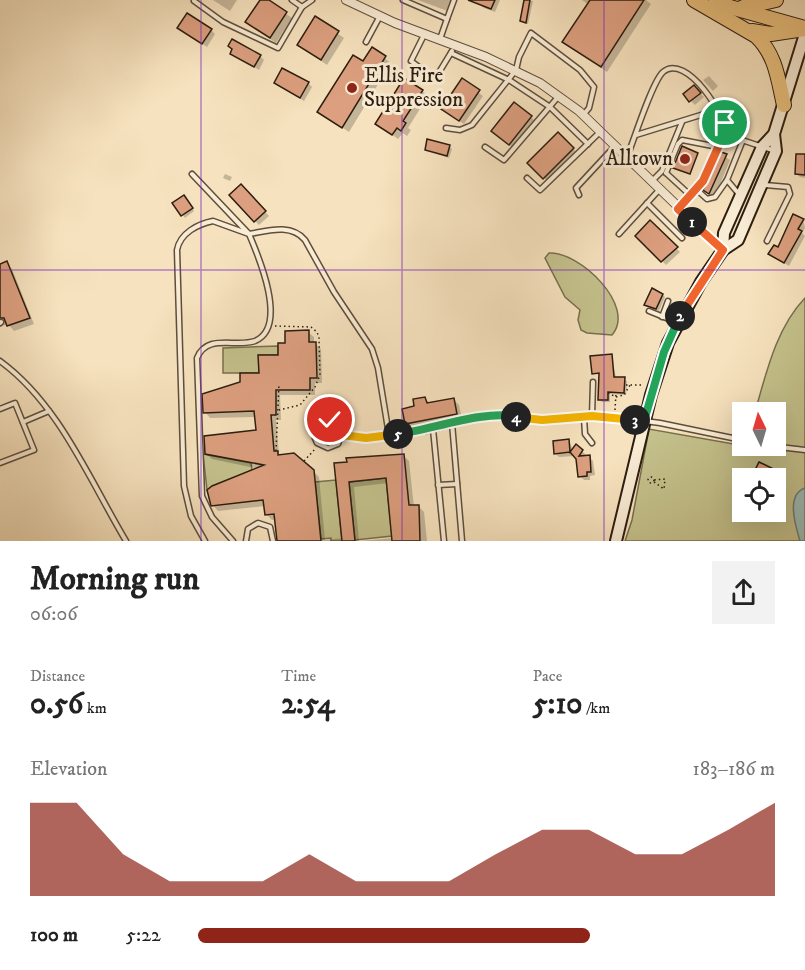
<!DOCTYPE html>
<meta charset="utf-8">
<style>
:root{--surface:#fff;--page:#f2f2f2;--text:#222;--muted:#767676;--accent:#8f2418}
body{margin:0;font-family:"IM FELL DW Pica",serif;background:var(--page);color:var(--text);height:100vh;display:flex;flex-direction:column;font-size:22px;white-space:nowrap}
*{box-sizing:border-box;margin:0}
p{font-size:20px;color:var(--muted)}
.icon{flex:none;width:33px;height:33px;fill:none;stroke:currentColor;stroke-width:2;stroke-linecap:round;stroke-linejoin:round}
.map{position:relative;height:541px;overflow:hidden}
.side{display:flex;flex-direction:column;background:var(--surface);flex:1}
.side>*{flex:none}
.needle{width:39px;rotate:355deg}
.controls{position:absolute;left:732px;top:402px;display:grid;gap:12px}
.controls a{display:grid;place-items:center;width:54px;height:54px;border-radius:0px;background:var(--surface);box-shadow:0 6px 24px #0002;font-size:30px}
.pin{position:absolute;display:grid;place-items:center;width:51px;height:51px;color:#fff;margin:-26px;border:3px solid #fff;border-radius:50%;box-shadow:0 2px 6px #0007}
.km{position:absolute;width:30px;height:30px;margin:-15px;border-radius:50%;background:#222;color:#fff;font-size:16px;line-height:30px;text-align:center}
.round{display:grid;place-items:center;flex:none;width:63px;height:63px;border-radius:0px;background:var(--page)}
.summary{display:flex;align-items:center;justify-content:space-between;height:102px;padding:0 30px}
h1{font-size:33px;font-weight:700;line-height:45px}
.stats{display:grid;grid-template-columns:repeat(3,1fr);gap:9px;height:102px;padding:6px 30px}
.stats div{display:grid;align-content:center}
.stats b{font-size:30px;font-weight:700}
.stats small{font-size:16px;font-weight:400}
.stats p{font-size:16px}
.chart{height:168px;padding:12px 30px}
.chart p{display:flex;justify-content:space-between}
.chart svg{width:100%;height:108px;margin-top:6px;fill:var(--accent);opacity:.7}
ul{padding:0 30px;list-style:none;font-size:20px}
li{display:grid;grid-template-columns:96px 72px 1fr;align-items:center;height:45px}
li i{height:15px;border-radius:8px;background:var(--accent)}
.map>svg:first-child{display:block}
</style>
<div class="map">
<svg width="805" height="541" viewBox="0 0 805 541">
<rect width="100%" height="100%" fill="#f6e2be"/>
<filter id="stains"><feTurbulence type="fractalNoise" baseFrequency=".00333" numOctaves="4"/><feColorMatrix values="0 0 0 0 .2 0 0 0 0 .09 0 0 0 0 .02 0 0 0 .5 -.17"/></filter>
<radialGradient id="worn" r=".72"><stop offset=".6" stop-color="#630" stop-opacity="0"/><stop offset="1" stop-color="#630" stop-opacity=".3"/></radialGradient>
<g fill="#c4c18c" stroke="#786f4e" stroke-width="1.5" fill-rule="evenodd">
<path d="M549,253c30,-2 88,53 63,82l-25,-2 -6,-3 -3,-10 2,-10 -15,-13 -20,-39z"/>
<path d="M805,298v243h-180l7,-21 17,-91 96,17h31v-34h-21c11,-38 21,-84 50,-114zM742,478h34v34h-34z"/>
<path d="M278,346v9h-19v18h-36v-25z"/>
<path d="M203,454l48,9 1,7 -45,20z"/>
<path d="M386,478l6,58 -37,4 -6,-58z"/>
<path d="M336,480l6,61h-11v-3l-10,1 -6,-57z"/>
</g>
<path fill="#9dbdb6" stroke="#707d73" stroke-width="1.5" d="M805,488v53h-5c-4,-14 -15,-46 5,-53z"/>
<g fill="#0003">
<path d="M213,0h24l-7,11z"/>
<path d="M261,0h5l26,18 -16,25 -29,-21z"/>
<path d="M418,0h37l-5,12z"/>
<path d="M481,0h19l-5,12 -11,-4 -5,-4z"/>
<path d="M526,0l7,1 -5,23 -7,-3z"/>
<path d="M582,0h64l5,4 -44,68 -43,-30 25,-37z"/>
<path d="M315,18l29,20 -17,27 -29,-20z"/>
<path d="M179,28l32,2 4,4 -8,13z"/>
<path d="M372,49l19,14 -42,69 -30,-20 44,-49z"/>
<path d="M232,53l28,3 4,4 -5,10z"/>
<path d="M709,76l9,10 -5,5 -10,-11z"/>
<path d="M462,80l21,16 -19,28 -17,-11z"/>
<path d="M276,83h32l4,4 -8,14z"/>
<path d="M694,87l10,10 -9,8 -4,-4z"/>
<path d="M422,91l6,5 -20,32 3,2 -4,6 -4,-3 -5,6 -21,-15z"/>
<path d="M531,117l4,4 -22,27 -16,-13z"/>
<path d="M558,134l20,20 -29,29 -20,-20z"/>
<path d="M449,146l3,3 -3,9 -23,-8z"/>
<path d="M721,154l9,6 -15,37h-2l-8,-7z"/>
<path d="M805,156v22l-5,-1 -4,-4z"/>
<path d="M225,174l7,3 -2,4 -7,-3z"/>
<path d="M241,186l28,30 -10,9 -28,-30z"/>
<path d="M186,199l8,12 -9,7 -11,-15z"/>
<path d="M803,220l2,8 -3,5 3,3 -16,30 -19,-12z"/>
<path d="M650,222l30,30 -14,13 -29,-29z"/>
<path d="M6,263l6,6 22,55 -20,7 -6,-7 -8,3v-62z"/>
<path d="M663,295l2,2 -6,14 -13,-6z"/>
<path d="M308,332l6,5v6l7,6 1,34h-7v12h-35l1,25h-5l3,34 34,17 6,6 6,63 18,-2 -7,-73 68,-9 5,5 5,46 4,-1 6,6 3,29h-67l34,-3 -6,-55 -34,4 5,54h-81l-2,-22 -4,1 -6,-6 -1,-8 -47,5 -5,-6 47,-36 -48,-10 -6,-5 51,-22 -1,-15 -46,1 -5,-6 36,-29 19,-9 20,-18 6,-12z"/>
<path d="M612,356l4,22 11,3 -1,14 -16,-1v8h-8l-2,-2 1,-25 -8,-2z"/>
<path d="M425,399l6,5 23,-4 5,5 3,14 -50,10 -5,-5 -3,-14 12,-3z"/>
<path d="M569,440l4,11h9l4,4 -1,2h4l4,4 2,14 -5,1v4h-6l-4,-4 -5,-20 -16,1 -4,-4z"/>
<path d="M759,464l24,13 -7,18v-17h-23z"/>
</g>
<g fill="#dc9f7f" stroke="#2c1d0f" stroke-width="1.5">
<path d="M260,0h9l18,12 -17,26 -25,-16z"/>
<path d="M468,0h27l-4,9z"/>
<path d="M524,0h6l-4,23 -6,-2z"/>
<path d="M590,0h54l-43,67 -39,-25z"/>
<path d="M187,13l25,16 -10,15 -25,-16z"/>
<path d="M315,16l24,15 -18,29 -24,-15z"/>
<path d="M232,39l29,16 -7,12 -24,-13 2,-5 -4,-3z"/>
<path d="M372,47l14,9 -44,72 -25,-16 36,-57 10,6z"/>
<path d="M282,68l27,14 -9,16 -26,-15z"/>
<path d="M404,78l19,12 -20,31 3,2 -5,8 -4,-3 -5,7 -17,-11z"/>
<path d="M462,78l18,12 -21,31 -18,-12z"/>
<path d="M694,85l7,8 -12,9 -6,-8z"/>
<path d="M514,102l18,14 -23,29 -18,-14z"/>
<path d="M558,132l16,16 -31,31 -16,-16z"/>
<path d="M427,139l23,6 -3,11 -22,-6z"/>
<path d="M682,146l16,7 -8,21 -17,-6z"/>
<path d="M721,152l6,2 -18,40 -6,-4z"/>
<path d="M796,154h9v21l-10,-1z"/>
<path d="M241,184l25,27 -12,11 -25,-27z"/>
<path d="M184,195l9,13 -12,8 -9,-13z"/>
<path d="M793,214l11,5 -6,10 4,2 -18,32 -16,-9 6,-9 4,2z"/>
<path d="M650,220l28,27 -17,15 -26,-26z"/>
<path d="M7,261l23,57 -23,8 -3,-8h-4v-54z"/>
<path d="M652,288l11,6 -7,15 -12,-4z"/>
<path d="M309,330v12h7l1,36h-7v12h-34v25h-5l3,36h4v4l16,-2 20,17 7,71h-44l-3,-27 -9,1 -2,-15 -52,6 -4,-16 5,-4 52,-21 -59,-11 -1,-18 52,-6 -2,-19 -51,2 -1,-19 38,-12v-9h19l-1,-18h20v-12h7v-12z"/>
<path d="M612,354l2,23h11l-1,16 -16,-1v8h-10l1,-27 -7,1 -2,-18z"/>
<path d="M425,397l2,6 27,-5 3,16 -52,10 -3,-15 12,-3 -1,-7z"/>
<path d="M569,439l1,13 6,-8 7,6 -4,6 11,-1 1,17h-4v4l-9,1 -2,-18 -6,-7 -16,2 -1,-13z"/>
<path d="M404,454l5,51h10l1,36h-28l-6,-63 -37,4 6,59h-13l-8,-78 13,-1 -1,-4z"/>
<path d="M759,462l21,10 -3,6h-26z"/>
</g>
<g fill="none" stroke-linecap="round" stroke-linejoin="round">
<defs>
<g id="service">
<path d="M292,0l10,7"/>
<path d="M403,0l44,19 7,-19"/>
<path d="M194,1l29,21 55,26 24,-41 10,-7"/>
<path d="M424,35l-13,26 24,18 17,-28"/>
<path d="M440,39l7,-20"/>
<path d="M366,42l14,-26"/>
<path d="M451,53l58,27 41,27 38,37"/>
<path d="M446,128l14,2 12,-5 44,-55 3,-13 12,-24 49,37 14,17 -5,21 -5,6"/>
<path d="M636,135l81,-25"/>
<path d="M485,147l19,13 54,-63"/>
<path d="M627,157c7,-17 25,-75 36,-85 23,-20 65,45 61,62"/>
<path d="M666,173l12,-29 4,-4 36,7"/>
<path d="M666,173l24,22"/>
<path d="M192,174l57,60c18,-3 42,-11 56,6l29,52 38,57 6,19 11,67"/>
<path d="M527,178l13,12 60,-58"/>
<path d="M727,180l11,13"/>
<path d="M652,181l10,-10 20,-49"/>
<path d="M765,185l23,2 2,7 -23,47"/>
<path d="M697,190l10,9 8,-2 12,-17 16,-40"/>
<path d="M579,195l-3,-7 39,-42"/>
<path d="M647,203l35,35"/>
<path d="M678,208l25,-27 21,-47 51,17"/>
<path d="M619,234l40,-44"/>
<path d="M649,311l27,11"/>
<path d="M662,317l6,-16"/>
<path d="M0,323l1,-1"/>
<path d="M0,361c59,43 89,118 126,180"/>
<path d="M0,409l15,-6 19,47 -34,13"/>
<path d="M592,416l1,-34"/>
<path d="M584,418l1,16 7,9"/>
<path d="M23,422l26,-11"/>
<path d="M452,423l10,118"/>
<path d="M433,429l11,112"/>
<path d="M341,435l-3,9 -10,4 -11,-5c-6,-10 -2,-19 9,-23l11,4 4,11 34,2 51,-6 46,-12 38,-4 32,6 73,-4 45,6 82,17"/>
<path d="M771,446l34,4"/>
<path d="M438,485l19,-1"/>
<path d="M205,541l-14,-25 -7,-30 -7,-236c3,-17 21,-26 36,-29l36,13c9,21 40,93 6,107 -19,7 -48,-8 -58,17l5,138 10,21 21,24"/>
<path d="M246,541l2,-12 10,-6 12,4 3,14"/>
</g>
<path id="minor" d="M346,0l49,23 91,34 54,26 39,28 144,139"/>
<g id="secondary">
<path d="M723,250l1,-17 38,-86 12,-13 31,-100"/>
<path d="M616,541l35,-146 17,-52 33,-61 22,-32 15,-10 38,-89 -2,-17"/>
</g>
<g id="motorway">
<path d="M694,0l62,36c20,19 22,43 28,69"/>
<path d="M716,0l14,7 75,21"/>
<path d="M743,7l33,-7"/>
<path d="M752,31l19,3 33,-5"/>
</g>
</defs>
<use href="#service" stroke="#5e4e3b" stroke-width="7"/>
<use href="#minor" stroke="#5e4e3b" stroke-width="10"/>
<use href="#secondary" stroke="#2c1d0f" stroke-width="14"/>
<use href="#motorway" stroke="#2c1d0f" stroke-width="16"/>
<g stroke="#2c1d0f" stroke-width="1.5" stroke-dasharray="1.5 3" stroke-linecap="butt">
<path d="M275,326l36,1 6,5 2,6 1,37 -5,12 -15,18 -21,5"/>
<path d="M626,385h17"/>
<path d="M608,393l8,4 8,-2 6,-10"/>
<path d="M615,410l1,-17"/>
<path d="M276,451l3,-67"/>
<path d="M304,461l12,-13"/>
<circle cx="651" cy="480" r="3"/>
<path d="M654,482l10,7 1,-10 -11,1"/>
</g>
<use href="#service" stroke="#f9ecd5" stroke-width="4"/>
<use href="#minor" stroke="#f9ecd5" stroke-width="8"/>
<use href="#secondary" stroke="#f9ecd5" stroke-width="10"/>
<use href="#motorway" stroke="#ebc17f" stroke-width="14"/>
</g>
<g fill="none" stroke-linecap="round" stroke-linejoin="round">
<defs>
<path id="split-1" d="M692,222l-14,-13 25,-28 21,-47 1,-11"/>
<path id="split-2" d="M680,316l43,-66 -31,-28"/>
<path id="split-3" d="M635,420l9,1 20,-69 16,-36"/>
<path id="split-4" d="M516,417l26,3 50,-4 43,4"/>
<path id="split-5" d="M398,434c32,-4 89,-25 118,-17"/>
<path id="split-6" d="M330,420l7,4 5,11 24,3 32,-4"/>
</defs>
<use href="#split-1" stroke="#fff" stroke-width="12"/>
<use href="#split-2" stroke="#fff" stroke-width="12"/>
<use href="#split-3" stroke="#fff" stroke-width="12"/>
<use href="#split-4" stroke="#fff" stroke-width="12"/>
<use href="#split-5" stroke="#fff" stroke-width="12"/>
<use href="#split-6" stroke="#fff" stroke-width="12"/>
<use href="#split-1" stroke="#f0652b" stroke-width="8"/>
<use href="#split-2" stroke="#f0652b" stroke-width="8"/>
<use href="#split-3" stroke="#22a559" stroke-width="8"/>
<use href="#split-4" stroke="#f5b400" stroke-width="8"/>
<use href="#split-5" stroke="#22a559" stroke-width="8"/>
<use href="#split-6" stroke="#f5b400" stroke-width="8"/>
</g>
<path fill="none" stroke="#7b2cbf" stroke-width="1.5" stroke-opacity="0.55" d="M201,0v541M402,0v541M604,0v541M0,270h805"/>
<g fill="#8f2418" stroke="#f9ecd5" stroke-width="2">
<circle cx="352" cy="88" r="6"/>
<circle cx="685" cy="159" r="6"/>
</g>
<g text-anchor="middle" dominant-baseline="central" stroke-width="6" stroke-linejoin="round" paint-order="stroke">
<g font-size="21" fill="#2c1d0f" stroke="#f9ecd5" text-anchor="start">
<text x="364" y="76">Ellis Fire<tspan x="364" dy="24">Suppression</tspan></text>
<text x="673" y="159" text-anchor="end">Alltown</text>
</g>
</g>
<rect width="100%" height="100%" filter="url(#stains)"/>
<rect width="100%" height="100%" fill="url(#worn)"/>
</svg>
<div class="controls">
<a><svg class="needle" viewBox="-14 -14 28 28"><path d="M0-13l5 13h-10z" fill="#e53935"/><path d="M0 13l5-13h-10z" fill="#767676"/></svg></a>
<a><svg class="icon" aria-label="locate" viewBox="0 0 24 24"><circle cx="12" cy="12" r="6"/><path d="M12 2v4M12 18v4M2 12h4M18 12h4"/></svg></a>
</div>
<div class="pin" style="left:725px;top:123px;background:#1e9e55"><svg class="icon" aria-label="arrive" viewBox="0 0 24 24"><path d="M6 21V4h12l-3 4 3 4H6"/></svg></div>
<div class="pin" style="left:330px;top:420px;background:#d93025"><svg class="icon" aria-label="check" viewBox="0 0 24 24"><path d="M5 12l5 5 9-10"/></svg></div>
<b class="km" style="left:692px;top:222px">1</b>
<b class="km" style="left:680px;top:316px">2</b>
<b class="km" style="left:635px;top:420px">3</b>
<b class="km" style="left:516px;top:417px">4</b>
<b class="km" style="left:398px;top:434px">5</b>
</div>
<section class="side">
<div class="summary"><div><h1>Morning run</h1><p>06:06</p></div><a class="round"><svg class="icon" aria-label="share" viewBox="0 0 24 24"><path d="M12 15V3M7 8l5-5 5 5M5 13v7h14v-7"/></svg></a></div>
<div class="stats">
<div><p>Distance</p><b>0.56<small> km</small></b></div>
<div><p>Time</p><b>2:54</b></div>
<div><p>Pace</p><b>5:10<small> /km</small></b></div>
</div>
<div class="chart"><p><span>Elevation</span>183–186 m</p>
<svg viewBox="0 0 160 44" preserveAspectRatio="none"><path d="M0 44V6L10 6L20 27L30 38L40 38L50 38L60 27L70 38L80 38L90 38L100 27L110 17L120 17L130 27L140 27L150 17L160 6V44z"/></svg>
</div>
<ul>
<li><b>100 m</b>5:22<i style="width:68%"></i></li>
</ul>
</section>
